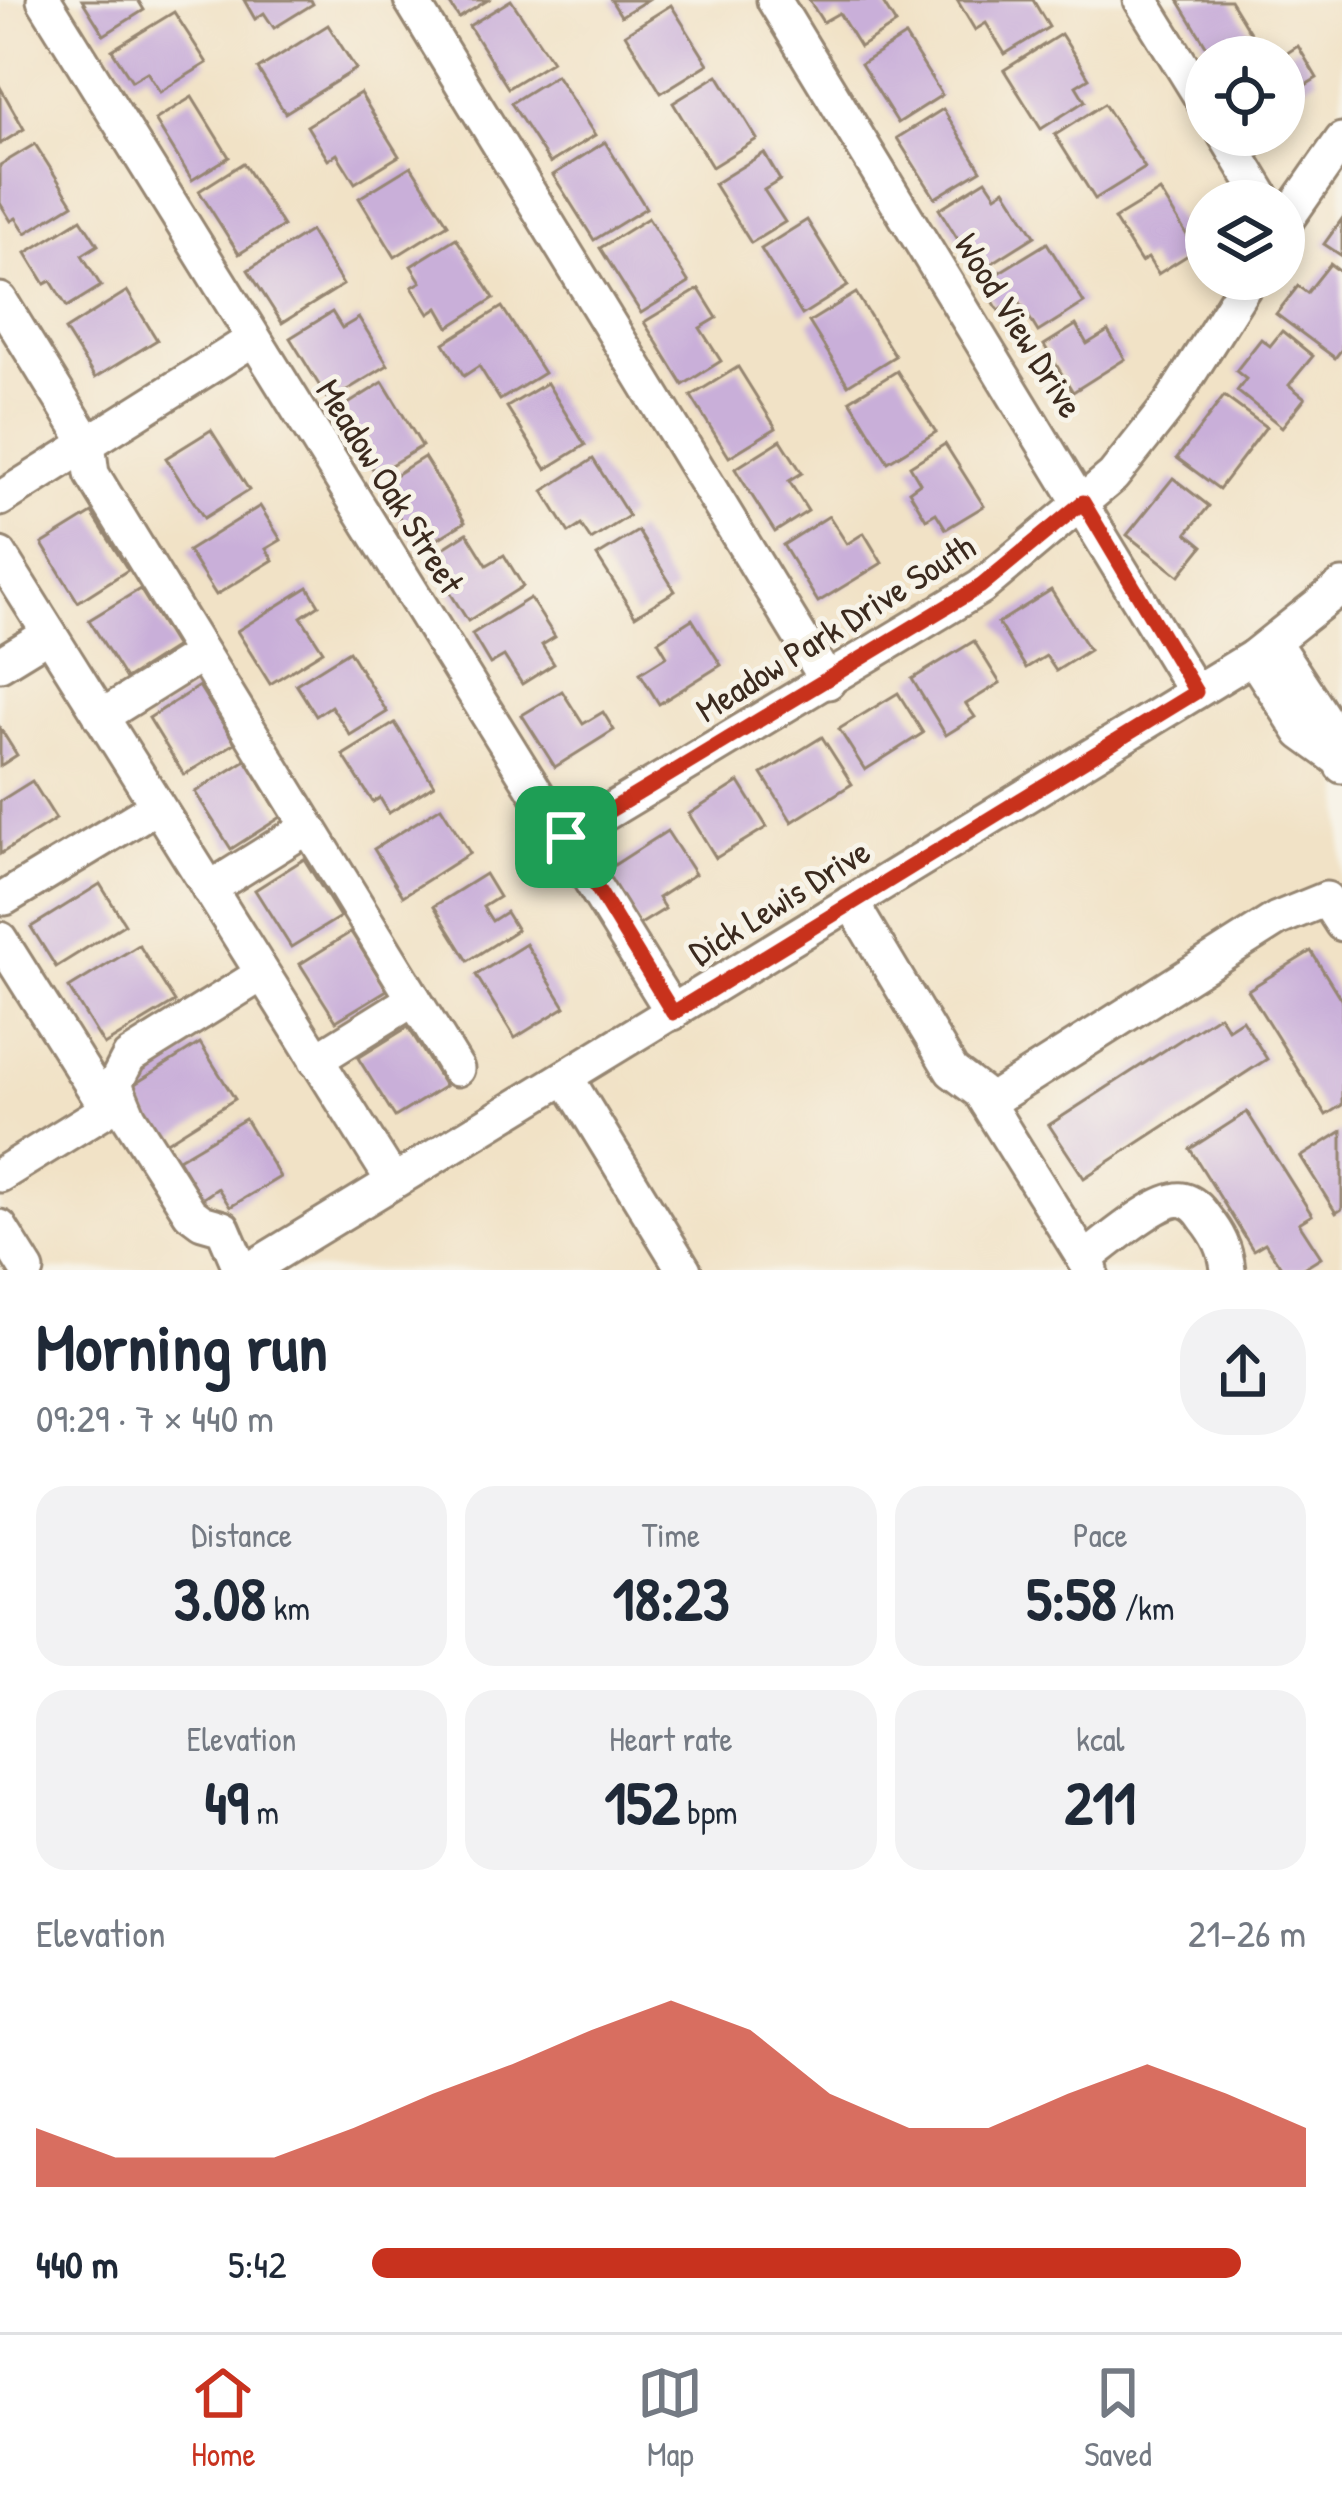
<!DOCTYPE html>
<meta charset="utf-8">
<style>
:root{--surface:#fff;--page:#f2f2f3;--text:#1f2937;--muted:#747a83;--line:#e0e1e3;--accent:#c8321e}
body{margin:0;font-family:"Patrick Hand",sans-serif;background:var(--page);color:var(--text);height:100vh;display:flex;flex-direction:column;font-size:45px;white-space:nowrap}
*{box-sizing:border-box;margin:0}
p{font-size:39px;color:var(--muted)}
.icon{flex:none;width:66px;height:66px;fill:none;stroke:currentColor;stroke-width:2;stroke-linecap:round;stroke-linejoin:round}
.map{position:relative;height:1270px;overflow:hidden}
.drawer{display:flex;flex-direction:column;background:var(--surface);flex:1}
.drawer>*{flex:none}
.tools{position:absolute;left:1185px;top:36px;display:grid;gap:24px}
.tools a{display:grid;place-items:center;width:120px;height:120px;border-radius:50%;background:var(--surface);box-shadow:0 6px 18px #0003;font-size:60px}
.pin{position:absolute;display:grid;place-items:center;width:102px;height:102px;color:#fff;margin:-51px;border-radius:24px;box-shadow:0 6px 18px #0006}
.round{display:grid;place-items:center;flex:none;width:126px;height:126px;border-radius:48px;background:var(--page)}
.headline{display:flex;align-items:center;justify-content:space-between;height:204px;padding:0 36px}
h1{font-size:66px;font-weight:800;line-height:90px}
.metrics{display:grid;grid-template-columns:repeat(3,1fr);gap:18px;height:204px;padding:12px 36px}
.metrics div{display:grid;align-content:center;border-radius:30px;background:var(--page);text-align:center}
.metrics b{font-size:60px;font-weight:800}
.metrics small{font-size:33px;font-weight:400}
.metrics p{font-size:33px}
.chart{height:336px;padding:24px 36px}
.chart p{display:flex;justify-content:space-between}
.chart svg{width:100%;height:216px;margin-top:12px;fill:var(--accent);opacity:.7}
ul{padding:0 36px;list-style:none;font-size:39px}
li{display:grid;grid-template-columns:192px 144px 1fr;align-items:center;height:90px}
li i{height:30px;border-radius:15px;background:var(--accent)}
.tabs{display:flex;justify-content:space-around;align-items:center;height:168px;border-top:3px solid var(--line);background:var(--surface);font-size:33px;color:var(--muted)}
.tabs a{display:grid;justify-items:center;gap:6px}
.tabs .selected{color:var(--accent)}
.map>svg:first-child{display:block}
</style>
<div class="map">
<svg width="1342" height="1270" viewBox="0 0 1342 1270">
<rect width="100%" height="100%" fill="#f7f3e8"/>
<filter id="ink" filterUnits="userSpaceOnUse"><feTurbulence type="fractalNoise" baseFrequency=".00833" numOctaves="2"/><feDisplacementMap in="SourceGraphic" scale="24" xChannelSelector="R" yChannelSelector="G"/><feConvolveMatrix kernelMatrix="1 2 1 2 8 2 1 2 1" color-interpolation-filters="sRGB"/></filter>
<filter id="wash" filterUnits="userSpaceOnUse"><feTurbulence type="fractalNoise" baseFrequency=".004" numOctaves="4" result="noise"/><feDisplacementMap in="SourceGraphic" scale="48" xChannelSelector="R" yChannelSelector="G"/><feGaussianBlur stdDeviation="2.7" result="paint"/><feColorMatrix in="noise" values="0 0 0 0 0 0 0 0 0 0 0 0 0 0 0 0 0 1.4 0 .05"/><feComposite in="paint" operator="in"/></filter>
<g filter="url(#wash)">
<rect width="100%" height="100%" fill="#f1e2c6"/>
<g id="blocks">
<g fill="#c9afd9">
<path d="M82,0h56l6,10 -40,25z"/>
<path d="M244,0h67l2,4 -39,24 -10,-15 -9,6z"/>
<path d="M447,0h41l-29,18z"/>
<path d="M511,0l41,61 -44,27 -39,-62z"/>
<path d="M611,0h36l-26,16z"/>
<path d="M809,0h72l15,24 -36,23 -21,-34 -16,9z"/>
<path d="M957,0h76l16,27 -44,27 -19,-31 -11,7z"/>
<path d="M1178,0h52l22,36 -39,21z"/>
<path d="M671,5l37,59 -47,29 -36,-59z"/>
<path d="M174,12l33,51 -47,29 -13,-20 -15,9 -20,-31z"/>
<path d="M328,25l28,44 -71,44 -27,-44z"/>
<path d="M1061,34l28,44 -13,8 9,15 -44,28 -37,-59z"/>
<path d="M905,36l37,59 -44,28 -37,-59z"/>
<path d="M1298,46l19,32 -33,20v-43z"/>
<path d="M556,75l39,60 -45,28 -39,-60z"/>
<path d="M718,75l39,64 -45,28 -39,-64z"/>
<path d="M0,87l24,42 -24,15z"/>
<path d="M360,93l39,63 -44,27 -18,-29 -9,6 -21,-34z"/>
<path d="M192,97l37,60 -37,23 -37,-60z"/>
<path d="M1104,104l41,64 -50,31 -40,-64z"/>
<path d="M943,109l38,61 -46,28 -38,-60z"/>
<path d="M605,142l41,66 -52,32 -41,-65z"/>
<path d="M35,144l38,60 -47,29 -10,-15 -5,3 -11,-18v-38z"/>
<path d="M764,153l16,27 -16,10 21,32 -34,21 -37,-59z"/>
<path d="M243,163l40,63 -44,28 -40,-63z"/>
<path d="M411,166l37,58 -53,33 -36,-59z"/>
<path d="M986,180l10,15 9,-6 30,47 -57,36 -39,-63z"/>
<path d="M1160,191l36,59 -38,24 -10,-16 -7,4 -27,-43z"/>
<path d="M648,218l41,65 -48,30 -41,-65z"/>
<path d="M81,219l17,26 -16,10 19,31 -34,21 -16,-26 -6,3 -19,-31z"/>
<path d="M1342,219v37l-18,-12z"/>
<path d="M807,220l41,66 -46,29 -41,-66z"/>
<path d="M310,231l33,54 -61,38 -34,-53z"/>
<path d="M456,238l38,60 -45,29 -11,-19 -9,6 -17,-27 9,-5 -10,-16z"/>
<path d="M1047,243l37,60 -46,29 -20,-33 -19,12 -17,-28z"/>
<path d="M1330,264l12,9v76l-7,9 -59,-44 22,-28 9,7z"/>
<path d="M699,289l18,29 -17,10 21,33 -38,24 -39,-63z"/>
<path d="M127,291l30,49 -62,38 -30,-48z"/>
<path d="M856,293l39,63 -47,29 -39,-63z"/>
<path d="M502,307l42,66 -44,27 -21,-34 -15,10 -20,-33z"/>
<path d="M332,312l10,16 17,-10 29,47 -59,36 -39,-63z"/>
<path d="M1076,325l11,19 21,-13 17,28 -52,33 -29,-47z"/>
<path d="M1282,331l31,25 -24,29 16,13 -23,29 -45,-36 9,-12 -10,-8 25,-32 9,7z"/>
<path d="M738,367l38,61 -47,29 -38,-61z"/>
<path d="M897,371l39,61 -48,30 -38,-62z"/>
<path d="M383,382l39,64 -46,28 -39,-63z"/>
<path d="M547,383l38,62 -39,24 -39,-62z"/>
<path d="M1224,396l42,31 -47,62 -42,-31z"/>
<path d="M211,430l38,60 -45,28 -38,-60z"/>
<path d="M781,440l21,33 -13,8 19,30 -33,21 -40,-63z"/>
<path d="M945,444l39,62 -38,23 -10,-16 -10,6 -17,-28 11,-8 -10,-17z"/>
<path d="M424,457l41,65 -45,28 -41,-65z"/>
<path d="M593,459l36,57 -38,24 -10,-15 -12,8 -26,-42z"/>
<path d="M1173,478l36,28 -22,27 16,13 -24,30 -52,-41z"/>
<path d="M260,506l21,34 -15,9 7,11 -57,35 -28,-44z"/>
<path d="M92,513l36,57 -50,32 -36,-58z"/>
<path d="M829,516l18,28 17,-11 18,30 -64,39 -35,-57z"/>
<path d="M638,531l37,60 -40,25 -38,-60z"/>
<path d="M467,533l20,32 17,-10 19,31 -55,35 -40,-63z"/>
<path d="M308,587l11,18 -18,12 22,34 -53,33 -33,-53z"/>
<path d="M140,589l36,58 -50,32 -37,-59z"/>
<path d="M1051,590l38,60 -33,21 -10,-15 -20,12 -28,-45z"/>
<path d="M530,598l25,39 -13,8 12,19 -32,20 -18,-28 -14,8 -18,-30z"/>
<path d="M692,619l29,46 -62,39 -19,-31 27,-17 -9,-15z"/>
<path d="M974,641l26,42 -34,21 9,13 -29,18 -34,-56z"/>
<path d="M349,651l38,61 -37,23 -19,-29 -15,10 -20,-32z"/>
<path d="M199,686l36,57 -51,32 -35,-57z"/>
<path d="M562,691l21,33 20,-12 11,18 -59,37 -33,-52z"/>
<path d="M898,693l25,40 -58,37 -26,-41z"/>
<path d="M395,723l39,62 -45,28 -9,-15 -7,4 -30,-47z"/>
<path d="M0,728l17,27 -17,11z"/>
<path d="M822,737l30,47 -60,38 -30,-48z"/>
<path d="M246,760l35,57 -50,32 -36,-57z"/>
<path d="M32,781l24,38 -56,35v-53z"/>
<path d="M739,782l28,45 -51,31 -27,-44z"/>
<path d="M441,807l29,46 -67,43 -29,-47z"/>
<path d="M667,831l28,43 -37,24 7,11 -26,16 -34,-54z"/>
<path d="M304,859l36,58 -49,30 -36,-57z"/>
<path d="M485,874l14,23 -16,10 9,14 14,-9 11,18 -49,31 -34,-55z"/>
<path d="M100,884l25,40 -69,43 -25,-40z"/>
<path d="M351,932l36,58 -51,31 -36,-57z"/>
<path d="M526,944l39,63 -50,31 -39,-63z"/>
<path d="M139,945l36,57 -71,43 -35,-57z"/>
<path d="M1311,951l31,50v104l-16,10 -78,-125z"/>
<path d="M1219,1015l9,14 14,-9 25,39 -183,119 -35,-53z"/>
<path d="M408,1027l37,59 -50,31 -37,-59z"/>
<path d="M200,1043l35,56 -70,44 -35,-56z"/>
<path d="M1247,1112l65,103 -13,8 22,34 -21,13h-17l-18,-27 -12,7 -63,-101z"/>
<path d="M245,1119l35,58 -50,30 -12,-19 -16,11 -24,-40z"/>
<path d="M1342,1131v78l-6,4 -35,-56z"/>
</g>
</g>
</g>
<g filter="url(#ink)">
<use href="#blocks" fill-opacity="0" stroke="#968672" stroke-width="3"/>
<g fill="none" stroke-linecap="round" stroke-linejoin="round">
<defs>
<g id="minor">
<path d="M44,0l629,1013"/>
<path d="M411,0l417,682"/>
<path d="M774,0l421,692"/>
<path d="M1141,0l65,105"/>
<path d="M1225,135l40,66"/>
<path d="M1284,223l58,-83"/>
<path d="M0,300l88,143 4,31 365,595"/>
<path d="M0,499l252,-159"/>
<path d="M0,555l393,626"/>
<path d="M1274,643l48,73 20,50"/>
<path d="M1253,657l49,76 36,26"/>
<path d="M0,664l49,-30"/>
<path d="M101,717l101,-63"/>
<path d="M566,837l415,-250 132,-111 57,-72 79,-125"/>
<path d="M209,889l99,-62"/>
<path d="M5,898l152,-92"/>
<path d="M851,902l101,169 28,21 111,178"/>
<path d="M0,939l107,170 -107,66"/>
<path d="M316,1060l98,-61"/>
<path d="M566,1077l118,193"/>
<path d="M987,1103l290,-184 49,-20 16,25"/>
<path d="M0,1227l27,43"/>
<path d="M1085,1259c19,-14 76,-64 98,-59 9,2 17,10 22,18 13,16 21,31 23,52"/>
<path d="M241,1270l-18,-42 -21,-6 -12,-9 -61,-96 -14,-33 14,-27 133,-83"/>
<path d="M249,1270l1004,-613 89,-71"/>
</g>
</defs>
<use href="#minor" stroke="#968672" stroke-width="39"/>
<use href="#minor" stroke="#fff" stroke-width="33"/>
</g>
</g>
<g fill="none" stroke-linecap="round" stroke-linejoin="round" filter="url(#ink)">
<defs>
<path id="route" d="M1083,502l113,190 -523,321 -107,-176 415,-251z"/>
</defs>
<use href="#route" stroke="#fff" stroke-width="24"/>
<use href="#route" stroke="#c8321e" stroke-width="15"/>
</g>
<g text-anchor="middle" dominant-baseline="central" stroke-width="10" stroke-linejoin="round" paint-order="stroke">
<g font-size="36" fill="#3b2a1e" stroke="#f7f3e8">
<text transform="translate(1020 325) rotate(58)">Wood View Drive</text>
<text transform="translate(391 486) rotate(58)">Meadow Oak Street</text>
<text transform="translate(835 627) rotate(-32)">Meadow Park Drive South</text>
<text transform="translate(779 901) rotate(-32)">Dick Lewis Drive</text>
</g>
</g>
</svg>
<div class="tools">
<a><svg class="icon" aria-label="locate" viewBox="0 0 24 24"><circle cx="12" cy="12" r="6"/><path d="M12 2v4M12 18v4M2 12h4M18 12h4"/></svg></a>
<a><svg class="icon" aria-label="layers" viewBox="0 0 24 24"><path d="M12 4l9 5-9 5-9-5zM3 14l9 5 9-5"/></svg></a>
</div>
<div class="pin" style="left:566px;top:837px;background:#1e9e55"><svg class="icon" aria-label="arrive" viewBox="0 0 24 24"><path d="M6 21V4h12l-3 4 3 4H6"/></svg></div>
</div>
<section class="drawer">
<div class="headline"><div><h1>Morning run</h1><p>09:29 · 7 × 440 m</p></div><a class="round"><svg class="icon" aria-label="share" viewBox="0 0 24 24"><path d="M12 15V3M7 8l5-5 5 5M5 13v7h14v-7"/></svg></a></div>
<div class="metrics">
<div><p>Distance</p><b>3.08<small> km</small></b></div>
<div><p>Time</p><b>18:23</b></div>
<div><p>Pace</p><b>5:58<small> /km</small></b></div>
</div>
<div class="metrics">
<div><p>Elevation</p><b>49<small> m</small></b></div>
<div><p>Heart rate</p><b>152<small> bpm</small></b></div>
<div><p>kcal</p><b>211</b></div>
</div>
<div class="chart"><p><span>Elevation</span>21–26 m</p>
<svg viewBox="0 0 160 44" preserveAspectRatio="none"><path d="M0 44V32L10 38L20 38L30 38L40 32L50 25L60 19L70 12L80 6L90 12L100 25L110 32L120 32L130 25L140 19L150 25L160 32V44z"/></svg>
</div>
<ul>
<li><b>440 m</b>5:42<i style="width:93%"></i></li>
</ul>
</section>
<nav class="tabs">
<a class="selected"><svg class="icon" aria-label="home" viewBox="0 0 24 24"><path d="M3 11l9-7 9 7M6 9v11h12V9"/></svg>Home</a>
<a><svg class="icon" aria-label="map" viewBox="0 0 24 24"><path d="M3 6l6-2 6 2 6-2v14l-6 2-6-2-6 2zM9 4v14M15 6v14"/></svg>Map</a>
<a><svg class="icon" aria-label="saved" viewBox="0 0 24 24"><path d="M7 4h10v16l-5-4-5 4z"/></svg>Saved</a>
</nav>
